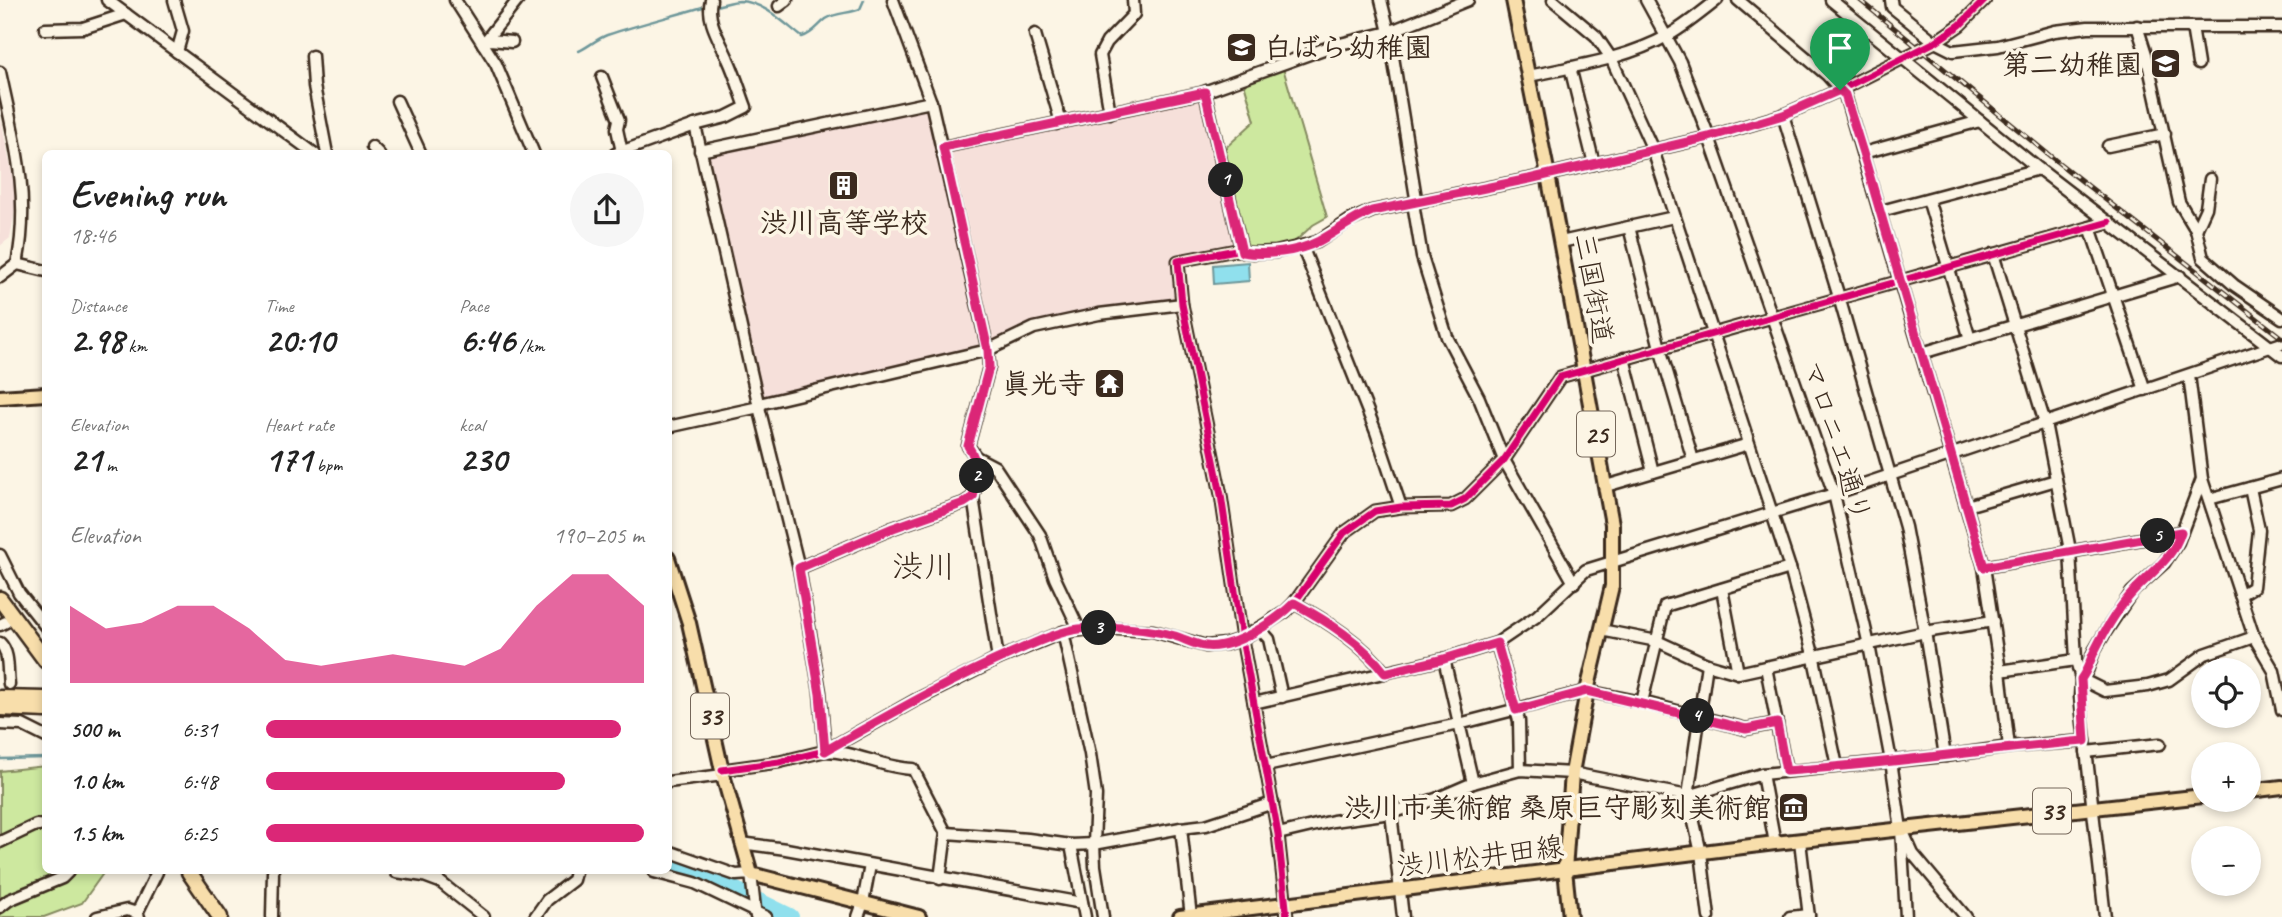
<!DOCTYPE html>
<meta charset="utf-8">
<style>
:root{--surface:#fff;--page:#f6f6f6;--text:#222;--muted:#767676;--accent:#db2777}
body{margin:0;font-family:Caveat,"Klee One",sans-serif;background:var(--page);color:var(--text);height:100vh;display:flex;flex-direction:column;font-size:26px;white-space:nowrap}
*{box-sizing:border-box;margin:0}
p{font-size:23px;color:var(--muted)}
.icon{flex:none;width:38px;height:38px;fill:none;stroke:currentColor;stroke-width:2;stroke-linecap:round;stroke-linejoin:round}
.map{position:relative;flex:1;overflow:hidden}
.panel{position:absolute;left:42px;top:150px;width:630px;height:724px;display:flex;flex-direction:column;background:var(--surface);border-radius:10px;box-shadow:0 4px 10px #0003}
.panel>*{flex:none}
.tools{position:absolute;left:2191px;top:658px;display:grid;gap:14px}
.tools a{display:grid;place-items:center;width:70px;height:70px;border-radius:50%;background:var(--surface);box-shadow:0 4px 10px #0003;font-size:35px}
.pin{position:absolute;display:grid;place-items:center;width:60px;height:60px;color:#fff;margin:-72px -30px;border-radius:50% 50% 50% 0;rotate:-45deg;box-shadow:0 0 7px #0007}
.pin .icon{rotate:45deg}
.km{position:absolute;width:35px;height:35px;margin:-18px;border-radius:50%;background:#222;color:#fff;font-size:19px;line-height:35px;text-align:center}
.round{display:grid;place-items:center;flex:none;width:74px;height:74px;border-radius:37px;background:var(--page)}
.head{display:flex;align-items:center;justify-content:space-between;height:119px;padding:0 28px}
h1{font-size:38px;font-weight:800;line-height:52px}
.stats{display:grid;grid-template-columns:repeat(3,1fr);gap:10px;height:119px;padding:7px 28px}
.stats div{display:grid;align-content:center}
.stats b{font-size:35px;font-weight:800}
.stats small{font-size:19px;font-weight:400}
.stats p{font-size:19px}
.chart{height:196px;padding:14px 28px}
.chart p{display:flex;justify-content:space-between}
.chart svg{width:100%;height:126px;margin-top:7px;fill:var(--accent);opacity:.7}
ul{padding:0 28px;list-style:none;font-size:23px}
li{display:grid;grid-template-columns:112px 84px 1fr;align-items:center;height:52px}
li i{height:18px;border-radius:9px;background:var(--accent)}
.map>svg:first-child{display:block}
</style>
<div class="map">
<svg width="2282" height="917" viewBox="0 0 2282 917">
<rect width="100%" height="100%" fill="#fcf5e5"/>
<filter id="ink" filterUnits="userSpaceOnUse"><feTurbulence type="fractalNoise" baseFrequency=".0143" numOctaves="2"/><feDisplacementMap in="SourceGraphic" scale="14" xChannelSelector="R" yChannelSelector="G"/><feConvolveMatrix kernelMatrix="1 2 1 2 8 2 1 2 1" color-interpolation-filters="sRGB"/></filter>
<g filter="url(#ink)">
<g fill="#f6e0da">
<path d="M1203,96l36,151 -55,9 -11,4 4,39 -84,11 -57,14 -41,17 -5,-1 -43,-188 3,-2z"/>
<path d="M929,107l53,240 -221,52 -53,-245z"/>
<path d="M0,114l17,85 -7,39 -10,8z"/>
</g>
<g fill="#cde89f" stroke="#84895e" stroke-width="2">
<path d="M1283,68l44,149 -14,8 -23,21 -34,3 -12,-2 -21,-97 32,-29 -11,-38z"/>
<path d="M45,766l1,106h58l-22,31 -38,14h-44v-146z"/>
</g>
<path fill="#90e0ed" stroke="#6e979a" stroke-width="2" d="M1248,262l1,19 -35,3 -1,-19z"/>
<g fill="none" stroke-linecap="round" stroke-linejoin="round">
<g stroke="#6e979a" stroke-width="2.5">
<path d="M712,6c10,0 18,-5 28,-5 24,1 44,22 62,36 11,-3 15,-11 24,-18 10,-7 23,-5 34,-10l4,-9"/>
<path d="M579,51c9,-4 19,-13 28,-16 33,-11 66,-19 99,-29"/>
<path d="M0,759l46,-1"/>
</g>
<path stroke="#90e0ed" stroke-width="18" d="M668,865l62,23 60,29"/>
<defs>
<g id="minor">
<path d="M107,0l208,154"/>
<path d="M174,0l9,31 -6,21"/>
<path d="M455,0l41,64 38,90"/>
<path d="M893,0l38,102 57,248 1,17 -21,79 8,11 19,10 45,68 15,43 24,51"/>
<path d="M1381,0l8,32 27,166 -3,5 9,54 25,80 32,61 25,62 70,123"/>
<path d="M1553,0l43,36 15,22 42,92 137,418 23,86 24,112"/>
<path d="M1646,0l34,62 29,75 125,357 35,151 22,116 10,68 5,88"/>
<path d="M1738,0l89,75 18,20 139,472 16,104 76,-11"/>
<path d="M1831,0l208,169 243,187"/>
<path d="M1891,0l1,7 43,35 18,9 45,-5 57,-15 33,-4h194"/>
<path d="M779,6l8,-6"/>
<path d="M2137,26l9,28 33,148 17,28 7,28 31,27 48,33"/>
<path d="M2192,27l6,37"/>
<path d="M45,29l38,-1 43,-14"/>
<path d="M1035,34l25,85 -4,5"/>
<path d="M483,43l7,-3 22,2"/>
<path d="M483,44l35,-44"/>
<path d="M312,56l2,30 13,68"/>
<path d="M1570,67l24,97"/>
<path d="M0,72c14,66 31,124 17,192l-17,13"/>
<path d="M1529,76c47,-10 97,-17 140,-41 17,-10 33,-23 48,-35"/>
<path d="M602,77l17,43 -2,9 5,23"/>
<path d="M1205,92l37,160"/>
<path d="M397,101l24,53"/>
<path d="M1110,113l-10,-58 7,-13 27,-28 -1,-14"/>
<path d="M1783,115l56,182 66,230 20,105 20,124"/>
<path d="M695,125l64,282 40,161 21,124 5,59c30,0 57,17 88,18l33,64 -6,46"/>
<path d="M2108,146l57,-12"/>
<path d="M372,147l7,7"/>
<path d="M943,147l258,-54 131,-47 57,-14 79,-32"/>
<path d="M700,151l231,-49"/>
<path d="M1863,153l117,-32"/>
<path d="M615,154l80,-29 31,-8 20,-10c-6,-16 -11,-33 -18,-48 -8,-19 -22,-38 -17,-59"/>
<path d="M1928,199l42,140"/>
<path d="M1881,211l158,-42"/>
<path d="M1629,227l31,121 33,112"/>
<path d="M2090,227l55,163"/>
<path d="M2196,230l10,-22 4,-29"/>
<path d="M1561,242l113,-25"/>
<path d="M1302,246l74,186 25,75"/>
<path d="M1993,254l52,169 25,127 6,110 5,19 -1,18 25,220"/>
<path d="M17,264l29,7"/>
<path d="M1922,353l258,-77"/>
<path d="M1624,358l29,114"/>
<path d="M2189,375l13,104 52,158 20,34 8,39"/>
<path d="M668,427l91,-20 4,-4 225,-53 46,-22 65,-14 83,-10"/>
<path d="M2202,479l-24,63 -14,21 -32,29 -26,39 -12,20 -7,20 -6,8 24,12 43,-5 21,-6 36,-26 49,-17"/>
<path d="M1606,486l143,-42"/>
<path d="M973,497l25,162"/>
<path d="M2209,499l73,-20"/>
<path d="M1967,506l89,-26"/>
<path d="M0,555l19,38 27,34"/>
<path d="M1984,567l197,-35"/>
<path d="M799,568l94,-40 71,-25 9,-6 4,-16 -1,-24"/>
<path d="M1722,589l16,84"/>
<path d="M2240,595l13,-8 6,-57 -9,-42"/>
<path d="M1294,603c33,18 68,40 91,70"/>
<path d="M0,625l6,-3"/>
<path d="M1259,628l10,11 13,58"/>
<path d="M1601,630l56,11 50,23 31,9 187,-41 68,-11"/>
<path d="M1063,632l27,122 6,41 -2,49 1,22 8,51"/>
<path d="M0,643c10,10 7,28 9,41"/>
<path d="M1497,643l22,78 1,49"/>
<path d="M1444,659l29,124"/>
<path d="M1707,664l-19,132 74,-22 183,-18 64,-9 76,-6"/>
<path d="M1766,667l20,104"/>
<path d="M2000,671l9,76"/>
<path d="M1642,702l23,-96 125,-38"/>
<path d="M1254,703l190,-44 53,-16 40,-27 49,-46 248,-76 448,-151"/>
<path d="M0,724l22,1 24,12"/>
<path d="M2086,752l74,-8"/>
<path d="M1266,766l193,-42 128,-33 55,11 104,27 31,-6"/>
<path d="M722,770l57,-8 46,-11 89,-50 84,-42 65,-27 38,-4 52,3 53,15 20,-2 16,-5 43,-27 9,-9 50,-70 31,-22 26,-4 50,-1 14,-7 39,-39 56,-83 549,-155"/>
<path d="M1762,774l13,69"/>
<path d="M668,782l55,-7"/>
<path d="M1391,813l12,104"/>
<path d="M1181,828l25,-3 67,-22"/>
<path d="M946,833l82,6 43,6 23,-1 87,-16 10,89"/>
<path d="M1278,834l55,-13 58,-8 45,-14 37,-16 47,-13 52,3 116,23 13,57 8,64"/>
<path d="M1904,834l9,20 53,63"/>
<path d="M1800,841l9,76"/>
<path d="M0,842l36,-17 10,1"/>
<path d="M741,843l45,6 296,54"/>
<path d="M1071,845l14,72"/>
<path d="M668,851l68,24 15,-1 5,43"/>
<path d="M396,872l28,4 16,6 44,35"/>
<path d="M654,872l41,11 71,34"/>
<path d="M0,907l9,-7 53,-22 6,-6"/>
<path d="M97,917l30,-7 10,3"/>
<path d="M139,917l-2,-4 20,-41"/>
<path d="M272,917l1,-45"/>
<path d="M535,917l12,-17 26,-20 2,-8"/>
<path d="M858,917l5,-14 7,-38"/>
<path d="M1287,917l-9,-83 -36,-195 -21,-144 -39,-191 -4,-43 58,-11 16,3 24,-1 26,-6 15,-4 32,-21 23,-10 157,-32 180,-42 74,-22 57,-25 95,-48 25,-17 25,-25"/>
<path d="M1790,917l19,-2"/>
</g>
<g id="major">
<path d="M1513,0l35,175 64,349v62l-25,105 -15,82 -7,97 5,47"/>
<path d="M0,397l46,-3"/>
<path d="M668,558l21,65 34,152 28,99 168,43"/>
<path d="M2249,791l33,-4"/>
<path d="M1180,917l595,-74 428,-47"/>
</g>
<g id="highway">
<path d="M0,599l46,62"/>
<path d="M0,698l46,1"/>
<path d="M0,708l46,2"/>
<path d="M189,872l31,45"/>
</g>
</defs>
<use href="#minor" stroke="#3b2a1e" stroke-width="15"/>
<use href="#major" stroke="#3b2a1e" stroke-width="18"/>
<use href="#highway" stroke="#3b2a1e" stroke-width="19"/>
<use href="#minor" stroke="#fcf5e5" stroke-width="10"/>
<use href="#major" stroke="#f8deab" stroke-width="12"/>
<use href="#highway" stroke="#f8deab" stroke-width="14"/>
<defs>
<path id="rail" d="M1860,0l195,160 227,178"/>
</defs>
<use href="#rail" stroke="#3b2a1e" stroke-width="5"/>
<use href="#rail" stroke="#fcf5e5" stroke-width="2.5" stroke-dasharray="8" stroke-linecap="butt"/>
<defs>
<g id="cycleway">
<path d="M722,770l57,-8 46,-11 89,-50 84,-42 65,-27 38,-4 52,3 53,15 20,-2 16,-5 43,-27 9,-9 50,-70 31,-22 26,-4 50,-1 14,-7 39,-39 56,-83 549,-155"/>
<path d="M1287,917l-9,-83 -36,-195 -21,-144 -39,-191 -4,-43 58,-11 16,3 24,-1 26,-6 15,-4 32,-21 23,-10 157,-32 180,-42 74,-22 57,-25 95,-48 25,-17 25,-25"/>
</g>
</defs>
<use href="#cycleway" stroke="#fcf5e5" stroke-width="11"/>
<use href="#cycleway" stroke="#d6006c" stroke-width="7"/>
</g>
</g>
<g fill="none" stroke-linecap="round" stroke-linejoin="round" filter="url(#ink)">
<defs>
<path id="route" d="M1840,90l5,5 18,58 121,414 197,-35c-8,26 -29,40 -47,59 -15,16 -29,39 -39,59 -5,10 -7,20 -14,29l4,62c-100,8 -199,23 -299,30l-9,-48 -31,6 -159,-38 -71,19 -19,-67 -53,16 -59,14c-23,-30 -58,-52 -91,-70 -18,18 -61,47 -89,43 -10,-1 -20,-7 -30,-10 -30,-8 -65,-10 -96,-7 -22,3 -44,14 -65,23 -65,28 -127,64 -189,99l-5,-57 -21,-126 94,-40 71,-25 9,-6c5,-19 6,-35 -5,-51l21,-79 -1,-17 -45,-203 262,-55 37,160c23,4 56,0 77,-11 18,-10 34,-22 53,-30l157,-32 180,-42 74,-22z"/>
</defs>
<use href="#route" stroke="#fff" stroke-width="14"/>
<use href="#route" stroke="#db2777" stroke-width="9"/>
</g>
<defs>
<symbol id="school-square" viewBox="-11 -11 22 22"><rect x="-9" y="-9" width="18" height="18" rx="4" fill="#3b2a1e" stroke="#fcf5e5"/><path d="M0-5L7-2L0 1L-7-2ZM-4 1L0 2.5L4 1V4Q0 6-4 4Z" fill="#fff"/></symbol>
<symbol id="building-square" viewBox="-11 -11 22 22"><rect x="-9" y="-9" width="18" height="18" rx="4" fill="#3b2a1e" stroke="#fcf5e5"/><path d="M-4-6H4V6H1V3H-1V6H-4ZM-2.5-4.3h1.7v1.8h-1.7ZM.8-4.3h1.7v1.8H.8ZM-2.5-1h1.7V.8h-1.7ZM.8-1h1.7V.8H.8Z" fill="#fff"/></symbol>
<symbol id="temple-square" viewBox="-11 -11 22 22"><rect x="-9" y="-9" width="18" height="18" rx="4" fill="#3b2a1e" stroke="#fcf5e5"/><path d="M0-6L5-2H3V0L6.5 2.5H4V6H1.5V3h-3V6H-4V2.5H-6.5L-3 0V-2H-5Z" fill="#fff"/></symbol>
<symbol id="museum-square" viewBox="-11 -11 22 22"><rect x="-9" y="-9" width="18" height="18" rx="4" fill="#3b2a1e" stroke="#fcf5e5"/><path d="M0-6L6-3V-2H-6V-3ZM-5-1h2V3h-2ZM-1-1h2V3h-2ZM3-1h2V3H3ZM-6 4H6V6H-6Z" fill="#fff"/></symbol>
</defs>
<g fill-rule="evenodd">
<use href="#school-square" x="1224" y="30" width="35" height="35"/>
<use href="#school-square" x="2148" y="46" width="35" height="35"/>
<use href="#building-square" x="826" y="168" width="35" height="35"/>
<use href="#temple-square" x="1092" y="366" width="35" height="35"/>
<use href="#museum-square" x="1776" y="790" width="35" height="35"/>
</g>
<g text-anchor="middle" dominant-baseline="central" stroke-width="7" stroke-linejoin="round" paint-order="stroke">
<g fill="#fcf5e5" stroke="#75675a" stroke-width="2">
<rect x="1577" y="411.5" width="38" height="45" rx="5"/>
<rect x="691" y="693.5" width="38" height="45" rx="5"/>
<rect x="2033" y="788.5" width="38" height="45" rx="5"/>
</g>
<g font-size="26" font-weight="bold" fill="#3b2a1e">
<text x="1596" y="434">25</text>
<text x="710" y="716">33</text>
<text x="2052" y="811">33</text>
</g>
<g font-size="28" font-weight="bold" fill="#3b2a1e" stroke="#fcf5e5" text-anchor="end">
<text x="1264" y="47" text-anchor="start">白ばら幼稚園</text>
<text x="2142" y="64">第二幼稚園</text>
<text x="844" y="222" text-anchor="middle">渋川高等学校</text>
<text x="1086" y="383">眞光寺</text>
<text x="1771" y="807">渋川市美術館 桑原巨守彫刻美術館</text>
</g>
<g font-size="28" fill="#3b2a1e" stroke="#fcf5e5">
<text transform="translate(1594 288) rotate(80)">三国街道</text>
<text transform="translate(1837 441) rotate(72)">マロニエ通り</text>
<text transform="translate(1480 856) rotate(-7)">渋川松井田線</text>
</g>
<g font-size="32" fill="#3b2a1e" stroke="#fcf5e5">
<text x="924" y="566">渋川</text>
</g>
</g>
</svg>
<div class="tools">
<a><svg class="icon" aria-label="locate" viewBox="0 0 24 24"><circle cx="12" cy="12" r="6"/><path d="M12 2v4M12 18v4M2 12h4M18 12h4"/></svg></a>
<a>+</a>
<a>−</a>
</div>
<div class="pin" style="left:1840px;top:90px;background:#1e9e55"><svg class="icon" aria-label="arrive" viewBox="0 0 24 24"><path d="M6 21V4h12l-3 4 3 4H6"/></svg></div>
<b class="km" style="left:1226px;top:180px">1</b>
<b class="km" style="left:977px;top:476px">2</b>
<b class="km" style="left:1099px;top:628px">3</b>
<b class="km" style="left:1697px;top:716px">4</b>
<b class="km" style="left:2158px;top:536px">5</b>
<section class="panel">
<div class="head"><div><h1>Evening run</h1><p>18:46</p></div><a class="round"><svg class="icon" aria-label="share" viewBox="0 0 24 24"><path d="M12 15V3M7 8l5-5 5 5M5 13v7h14v-7"/></svg></a></div>
<div class="stats">
<div><p>Distance</p><b>2.98<small> km</small></b></div>
<div><p>Time</p><b>20:10</b></div>
<div><p>Pace</p><b>6:46<small> /km</small></b></div>
</div>
<div class="stats">
<div><p>Elevation</p><b>21<small> m</small></b></div>
<div><p>Heart rate</p><b>171<small> bpm</small></b></div>
<div><p>kcal</p><b>230</b></div>
</div>
<div class="chart"><p><span>Elevation</span>190–205 m</p>
<svg viewBox="0 0 160 44" preserveAspectRatio="none"><path d="M0 44V17L10 25L20 23L30 17L40 17L50 25L60 36L70 38L80 36L90 34L100 36L110 38L120 32L130 17L140 6L150 6L160 17V44z"/></svg>
</div>
<ul>
<li><b>500 m</b>6:31<i style="width:94%"></i></li>
<li><b>1.0 km</b>6:48<i style="width:79%"></i></li>
<li><b>1.5 km</b>6:25<i style="width:100%"></i></li>
</ul>
</section>
</div>
